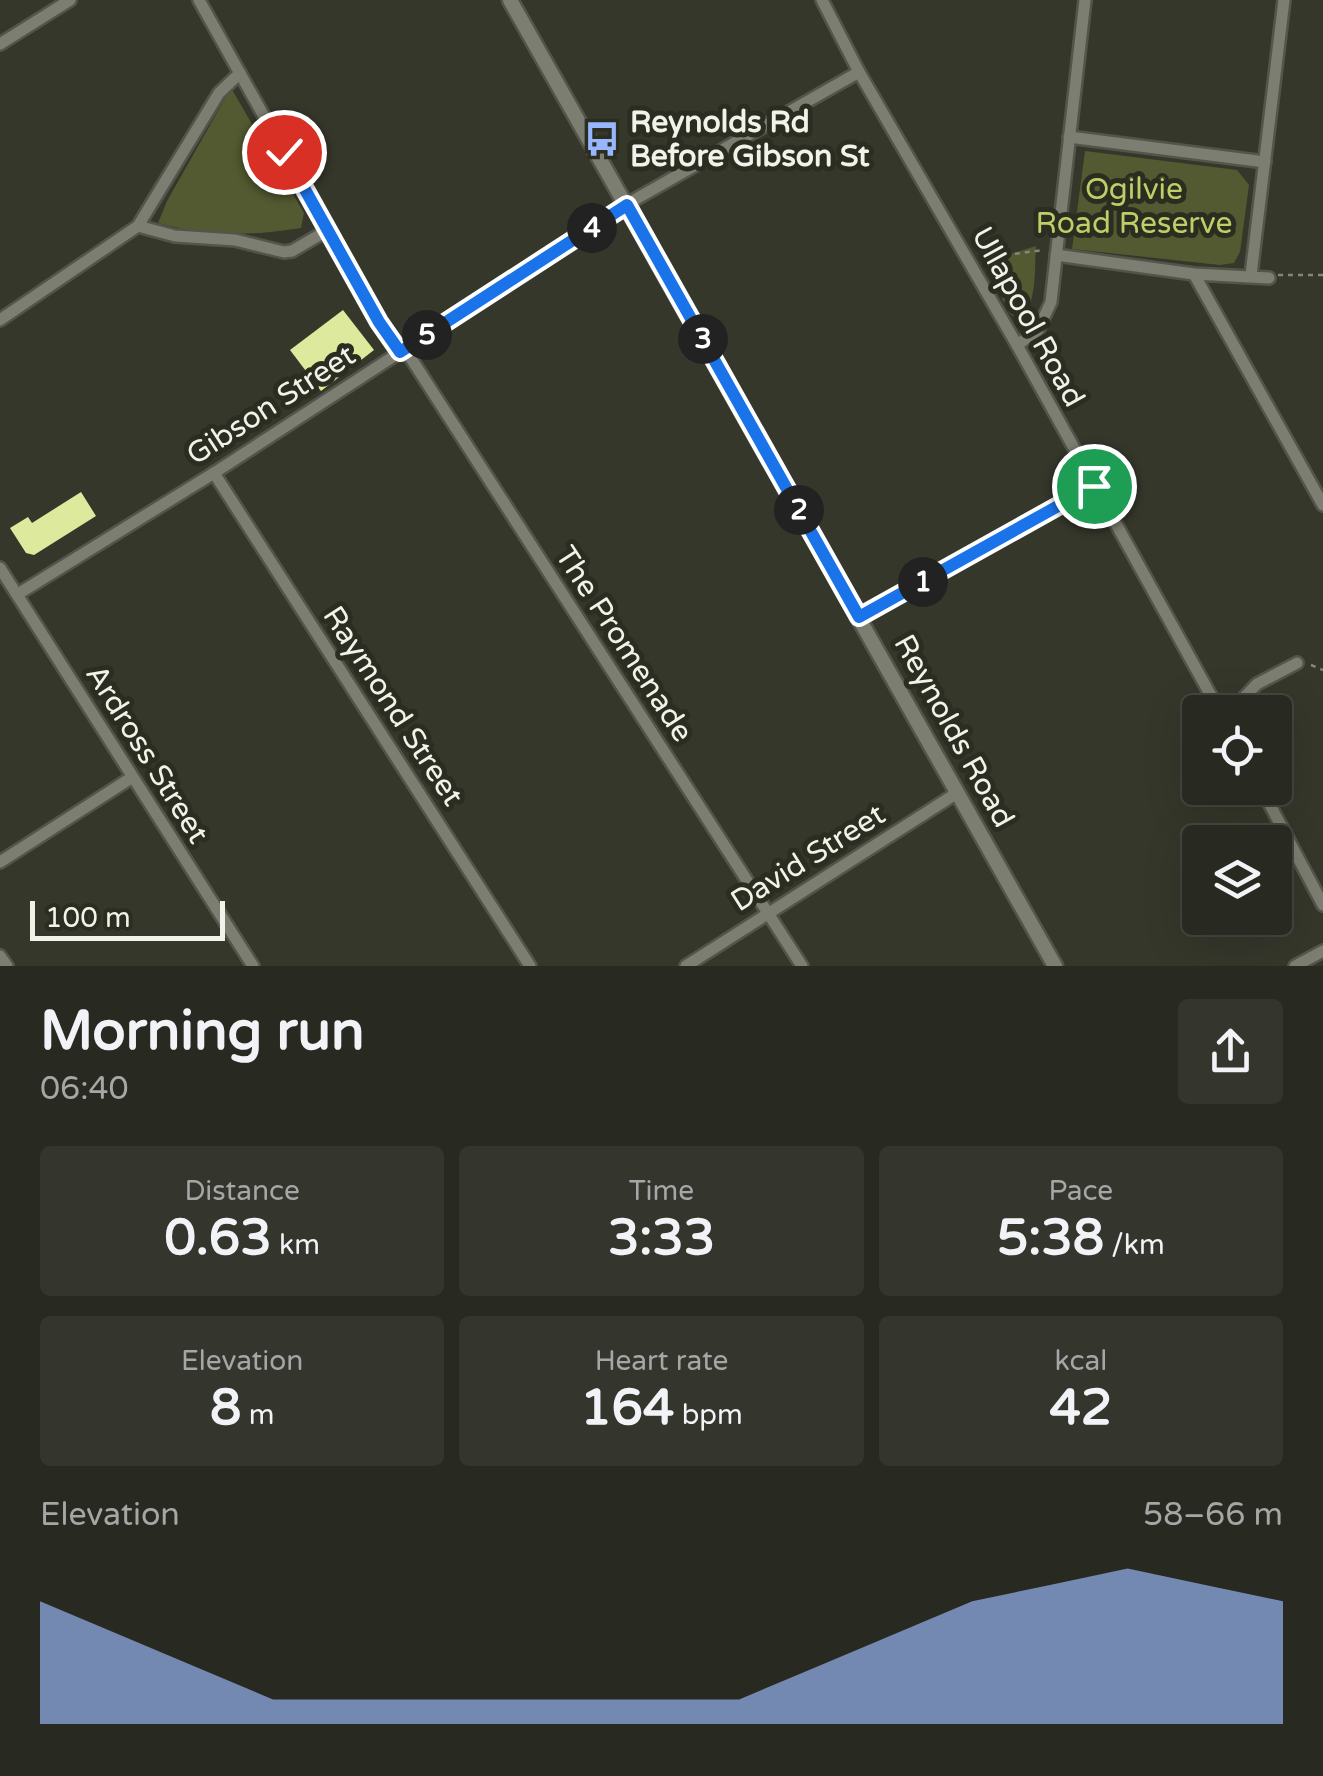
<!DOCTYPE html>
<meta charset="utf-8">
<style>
:root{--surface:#282920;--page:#34352d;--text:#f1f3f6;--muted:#a5a6a5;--line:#44453e;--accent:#95b2f1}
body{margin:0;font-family:"Varela Round",sans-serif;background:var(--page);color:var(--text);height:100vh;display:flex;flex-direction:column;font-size:38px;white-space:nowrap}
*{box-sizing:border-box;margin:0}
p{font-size:32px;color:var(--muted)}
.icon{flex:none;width:55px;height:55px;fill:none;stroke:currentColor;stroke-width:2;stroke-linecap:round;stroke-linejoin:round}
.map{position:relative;height:966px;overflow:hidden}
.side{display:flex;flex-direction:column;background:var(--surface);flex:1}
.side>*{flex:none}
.controls{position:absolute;left:1182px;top:695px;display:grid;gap:20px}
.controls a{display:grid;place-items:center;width:110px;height:110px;border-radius:10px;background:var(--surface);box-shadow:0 10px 40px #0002,0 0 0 2px var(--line);font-size:50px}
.scale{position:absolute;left:30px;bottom:25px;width:195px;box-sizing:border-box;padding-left:10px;border:5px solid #f1f3eb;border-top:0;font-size:28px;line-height:35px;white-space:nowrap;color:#f1f3eb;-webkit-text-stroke:8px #2b2d21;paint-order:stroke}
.pin{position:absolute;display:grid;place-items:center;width:85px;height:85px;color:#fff;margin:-42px;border:5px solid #fff;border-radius:50%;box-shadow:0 2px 10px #0007}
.km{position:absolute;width:50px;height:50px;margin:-25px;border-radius:50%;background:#222;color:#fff;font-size:28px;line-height:50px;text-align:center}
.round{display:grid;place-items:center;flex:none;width:105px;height:105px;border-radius:10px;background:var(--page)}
.summary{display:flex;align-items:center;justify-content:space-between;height:170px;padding:0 40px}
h1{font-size:55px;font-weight:800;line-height:75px}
.figures{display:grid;grid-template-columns:repeat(3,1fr);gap:15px;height:170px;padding:10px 40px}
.figures div{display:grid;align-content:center;border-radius:10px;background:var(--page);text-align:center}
.figures b{font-size:50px;font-weight:800}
.figures small{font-size:28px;font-weight:400}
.figures p{font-size:28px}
.chart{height:280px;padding:20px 40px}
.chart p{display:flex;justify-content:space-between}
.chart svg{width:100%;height:180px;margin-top:10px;fill:var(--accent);opacity:.7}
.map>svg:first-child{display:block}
</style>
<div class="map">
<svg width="1323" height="966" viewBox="0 0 1323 966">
<rect width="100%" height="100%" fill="#35372b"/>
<g fill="#535930">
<path d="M231,88l73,125 -3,15c-54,8 -90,9 -143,-5l9,-22z"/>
<path d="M1085,151l152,19 12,15 -9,67 -6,11 -14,2 -148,-16z"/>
<path d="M1036,246c-2,24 2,54 -15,73l-11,-5 -26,-52z"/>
</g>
<g fill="#ddea9d">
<path d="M343,310l31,40 -53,41 -31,-41z"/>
<path d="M81,492l15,24 -62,39 -8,-2 -16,-25 18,-11 4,6z"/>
</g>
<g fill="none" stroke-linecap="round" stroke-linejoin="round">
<defs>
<g id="minor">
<path d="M199,0l180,322 21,30"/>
<path d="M822,0l37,72 158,273 203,367"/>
<path d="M0,44l70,-44"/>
<path d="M1069,137l196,25"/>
<path d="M138,226l37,10 60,4 49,12 8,-1 36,-21"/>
<path d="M1056,255l138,19 75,4"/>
<path d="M1194,274l129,231"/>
<path d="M1251,275l33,-275"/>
<path d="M0,320l138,-94 81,-133 21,-20"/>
<path d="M1017,345l21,-15 13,-28 34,-302"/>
<path d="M405,349l397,617"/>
<path d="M214,473l316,493"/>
<path d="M0,568l253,398"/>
<path d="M18,594l196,-121 422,-274 223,-127"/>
<path d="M859,617l235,-131"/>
<path d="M1230,712l27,-28 40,-21"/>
<path d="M1261,788l62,117"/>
<path d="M0,862l131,-84"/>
<path d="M0,956l7,10"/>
<path d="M686,966l271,-173"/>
<path d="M1295,966l28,-15"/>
</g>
<path id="tertiary" d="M510,0l545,966"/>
</defs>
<use href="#minor" stroke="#53554b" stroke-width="16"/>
<use href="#tertiary" stroke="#53554b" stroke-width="19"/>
<g stroke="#84867c" stroke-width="2.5" stroke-dasharray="5 5" stroke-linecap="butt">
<path d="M987,265l27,-11 29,-4"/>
<path d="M1278,275h45"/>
<path d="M1311,665l12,5"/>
</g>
<use href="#minor" stroke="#7c7e71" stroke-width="11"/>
<use href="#tertiary" stroke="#7c7e71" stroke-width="14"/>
</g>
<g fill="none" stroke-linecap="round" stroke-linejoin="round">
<defs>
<path id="route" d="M284,152l95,170 21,30 227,-147 232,412 235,-131"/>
</defs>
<use href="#route" stroke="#fff" stroke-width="20"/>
<use href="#route" stroke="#1a73e8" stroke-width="12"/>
</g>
<defs>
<symbol id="bus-bare" viewBox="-9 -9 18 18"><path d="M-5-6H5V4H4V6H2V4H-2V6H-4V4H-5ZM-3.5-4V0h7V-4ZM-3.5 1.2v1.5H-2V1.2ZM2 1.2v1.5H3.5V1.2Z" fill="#97b6fd" stroke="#2b2d21" stroke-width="2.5" paint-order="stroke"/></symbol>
</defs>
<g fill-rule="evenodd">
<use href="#bus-bare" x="577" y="114" width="50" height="50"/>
</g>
<g text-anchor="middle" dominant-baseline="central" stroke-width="10" stroke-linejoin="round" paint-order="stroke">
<g font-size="30" font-weight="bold" fill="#f1f3eb" stroke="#2b2d21" text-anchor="start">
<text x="630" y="122">Reynolds Rd<tspan x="630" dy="34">Before Gibson St</tspan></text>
</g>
<g font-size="30" fill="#bfce67" stroke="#2b2d21">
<text x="1134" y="189">Ogilvie<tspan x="1134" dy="34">Road Reserve</tspan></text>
</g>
<g font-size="30" fill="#f1f3eb" stroke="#2b2d21">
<text transform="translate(1028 317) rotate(61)">Ullapool Road</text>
<text transform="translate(271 405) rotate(-33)">Gibson Street</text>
<text transform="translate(624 644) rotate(57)">The Promenade</text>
<text transform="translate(393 706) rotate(57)">Raymond Street</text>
<text transform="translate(954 731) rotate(61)">Reynolds Road</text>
<text transform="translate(147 754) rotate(58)">Ardross Street</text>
<text transform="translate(808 858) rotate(-32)">David Street</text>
</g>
</g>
</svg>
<div class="controls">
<a><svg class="icon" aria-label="locate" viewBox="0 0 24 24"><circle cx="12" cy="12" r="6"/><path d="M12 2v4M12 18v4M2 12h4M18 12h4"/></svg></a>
<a><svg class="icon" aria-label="layers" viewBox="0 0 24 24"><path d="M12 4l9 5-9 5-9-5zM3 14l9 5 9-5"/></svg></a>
</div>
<div class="scale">100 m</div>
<div class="pin" style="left:1094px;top:486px;background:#1e9e55"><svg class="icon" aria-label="arrive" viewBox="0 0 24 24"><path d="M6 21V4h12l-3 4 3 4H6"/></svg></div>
<div class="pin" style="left:284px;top:152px;background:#d93025"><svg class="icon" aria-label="check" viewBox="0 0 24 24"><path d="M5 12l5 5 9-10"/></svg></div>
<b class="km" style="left:923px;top:582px">1</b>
<b class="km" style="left:799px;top:510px">2</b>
<b class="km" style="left:703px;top:339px">3</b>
<b class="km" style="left:592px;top:228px">4</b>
<b class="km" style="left:427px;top:335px">5</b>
</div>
<section class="side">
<div class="summary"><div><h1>Morning run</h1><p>06:40</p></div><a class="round"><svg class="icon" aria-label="share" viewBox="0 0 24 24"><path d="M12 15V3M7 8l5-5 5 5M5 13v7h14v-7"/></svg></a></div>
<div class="figures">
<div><p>Distance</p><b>0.63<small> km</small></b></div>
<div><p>Time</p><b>3:33</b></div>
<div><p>Pace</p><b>5:38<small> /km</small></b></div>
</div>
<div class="figures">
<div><p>Elevation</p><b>8<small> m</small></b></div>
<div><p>Heart rate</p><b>164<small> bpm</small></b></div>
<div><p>kcal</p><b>42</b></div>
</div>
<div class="chart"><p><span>Elevation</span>58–66 m</p>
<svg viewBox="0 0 160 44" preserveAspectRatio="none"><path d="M0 44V14L10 22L20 30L30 38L40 38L50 38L60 38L70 38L80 38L90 38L100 30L110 22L120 14L130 10L140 6L150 10L160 14V44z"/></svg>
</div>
</section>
